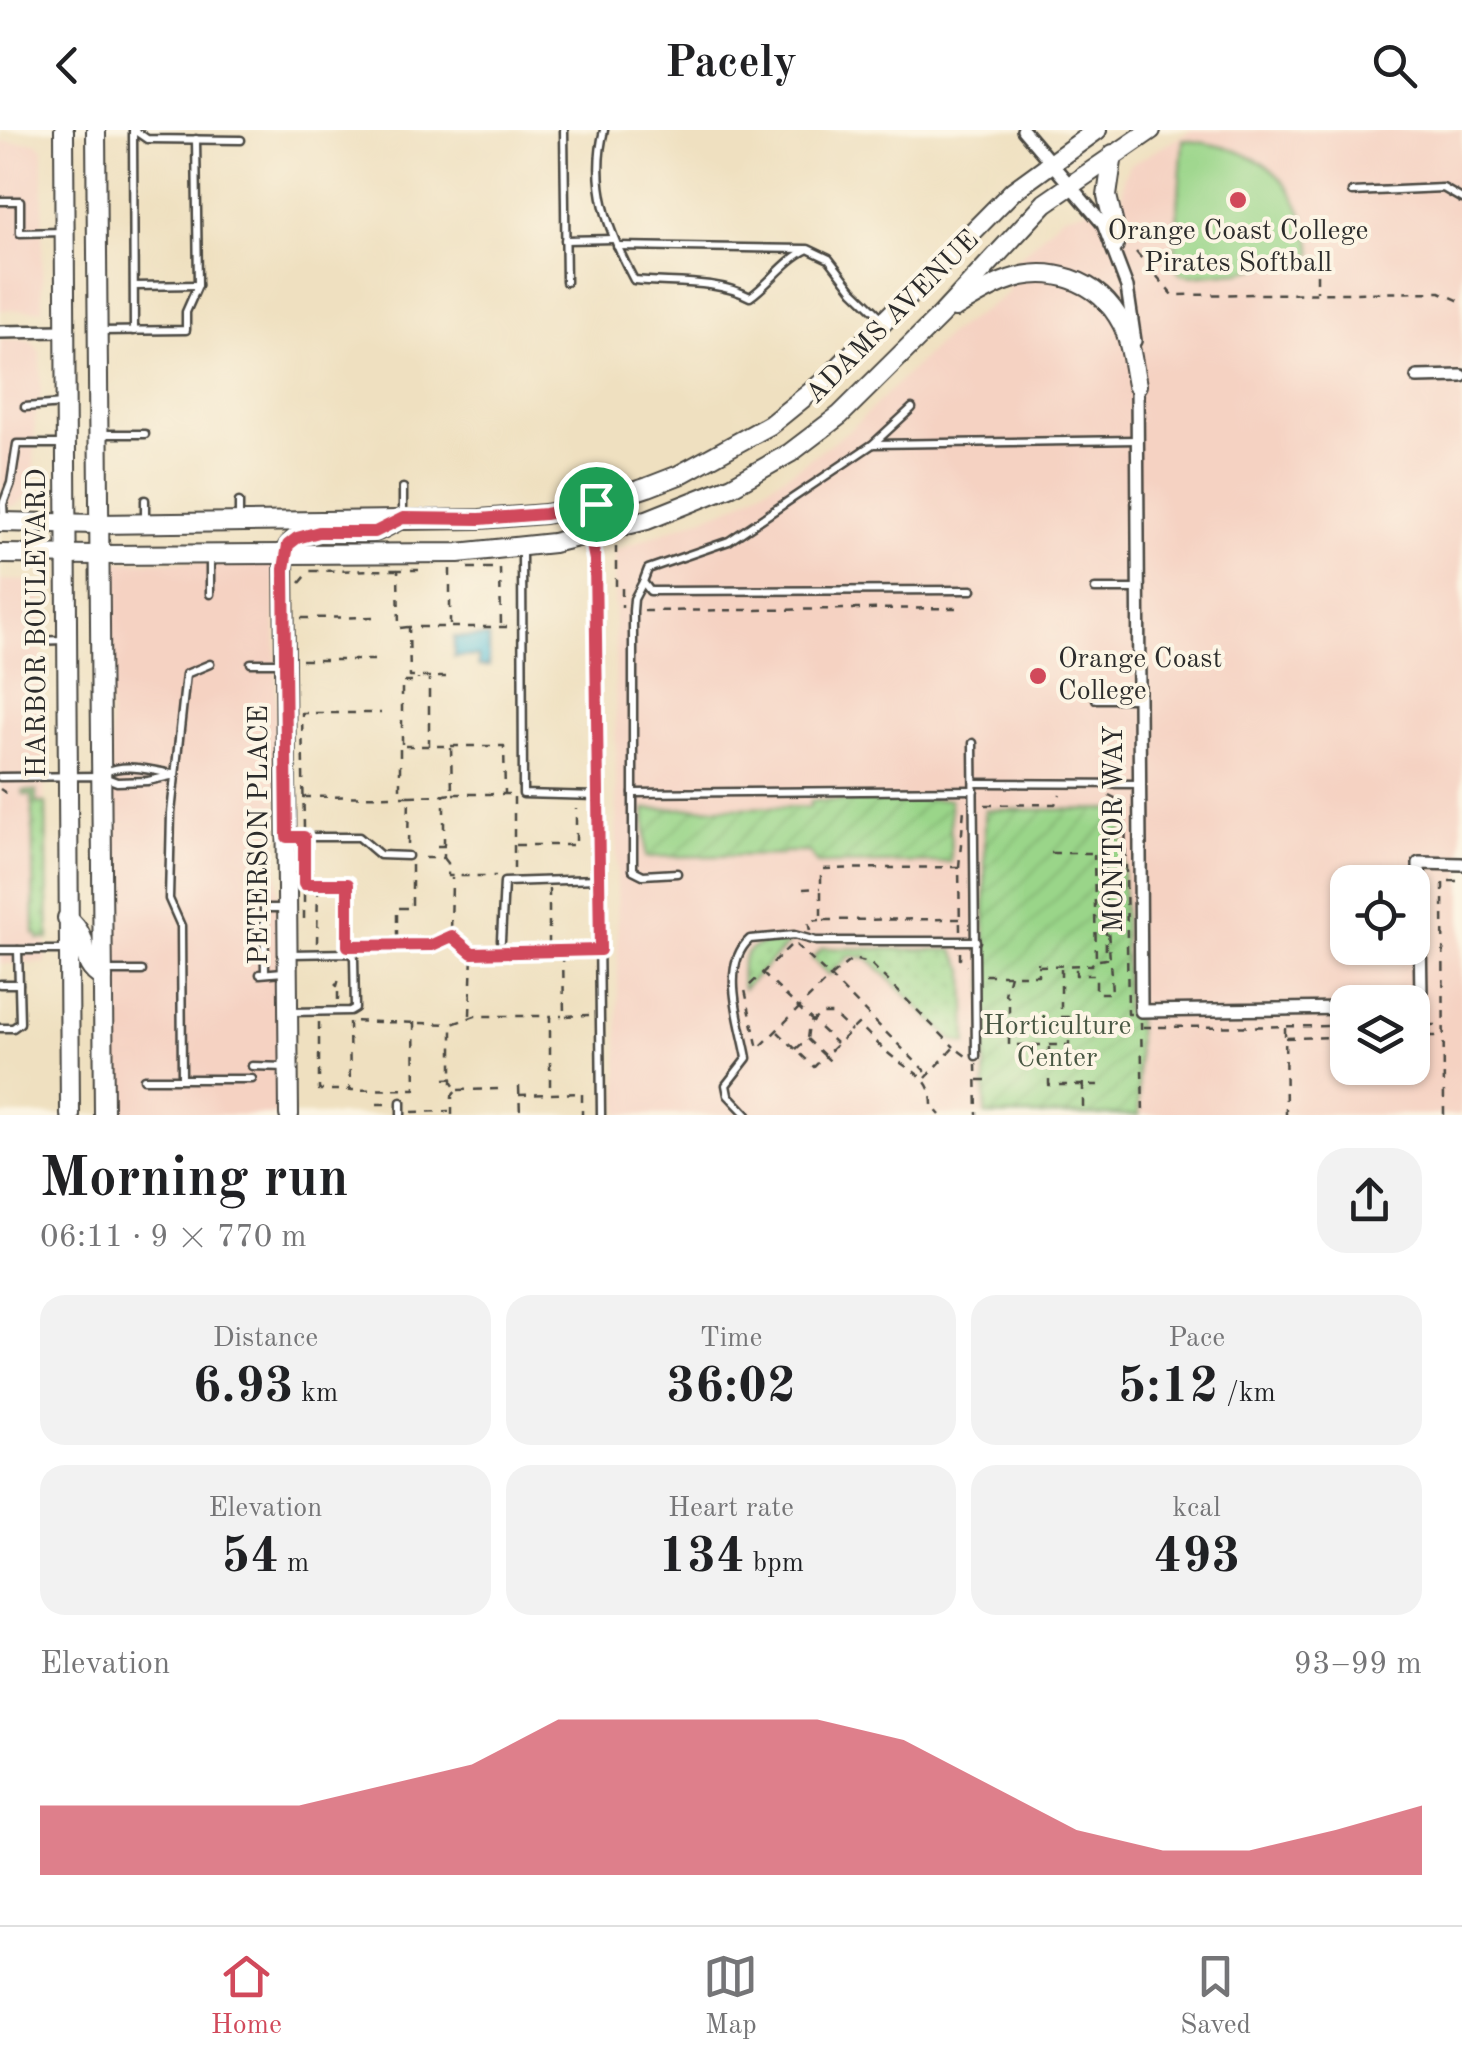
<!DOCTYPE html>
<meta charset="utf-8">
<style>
:root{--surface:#fff;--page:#f2f2f2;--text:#202124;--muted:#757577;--line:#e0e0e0;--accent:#d1495b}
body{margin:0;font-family:"Old Standard TT",serif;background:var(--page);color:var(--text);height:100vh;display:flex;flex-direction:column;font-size:38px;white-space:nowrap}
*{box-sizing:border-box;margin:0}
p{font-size:32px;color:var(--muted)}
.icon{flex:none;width:55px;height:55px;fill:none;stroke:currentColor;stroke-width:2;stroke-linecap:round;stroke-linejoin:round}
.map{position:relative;height:985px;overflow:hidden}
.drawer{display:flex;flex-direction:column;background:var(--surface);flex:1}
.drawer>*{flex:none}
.fabs{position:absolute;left:1330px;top:735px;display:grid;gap:20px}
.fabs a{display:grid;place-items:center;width:100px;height:100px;border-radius:20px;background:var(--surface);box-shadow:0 2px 8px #0004;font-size:50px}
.pin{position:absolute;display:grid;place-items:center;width:85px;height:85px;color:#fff;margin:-42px;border:5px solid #fff;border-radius:50%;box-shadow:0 2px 10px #0007}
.round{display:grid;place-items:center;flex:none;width:105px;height:105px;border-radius:30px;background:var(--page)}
.summary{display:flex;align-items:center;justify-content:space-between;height:170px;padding:0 40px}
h1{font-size:55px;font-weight:700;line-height:75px}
.figures{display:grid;grid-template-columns:repeat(3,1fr);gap:15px;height:170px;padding:10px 40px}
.figures div{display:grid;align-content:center;border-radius:25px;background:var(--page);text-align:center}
.figures b{font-size:50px;font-weight:700}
.figures small{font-size:28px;font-weight:400}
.figures p{font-size:28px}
.chart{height:280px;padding:20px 40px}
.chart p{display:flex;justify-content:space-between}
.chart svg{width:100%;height:180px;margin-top:10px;fill:var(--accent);opacity:.7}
header{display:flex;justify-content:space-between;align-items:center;height:130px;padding:0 40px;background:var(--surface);font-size:45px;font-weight:700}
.tab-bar{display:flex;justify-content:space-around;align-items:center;height:140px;border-top:2px solid var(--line);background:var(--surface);font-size:28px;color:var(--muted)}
.tab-bar a{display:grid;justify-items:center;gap:5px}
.tab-bar .on{color:var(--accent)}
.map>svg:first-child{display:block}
</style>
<header><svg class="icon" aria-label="back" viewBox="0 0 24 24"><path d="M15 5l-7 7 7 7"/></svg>Pacely<svg class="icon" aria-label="search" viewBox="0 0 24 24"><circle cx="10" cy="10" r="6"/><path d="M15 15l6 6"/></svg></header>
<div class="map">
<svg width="1462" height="985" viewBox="0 0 1462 985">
<defs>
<pattern id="grass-dots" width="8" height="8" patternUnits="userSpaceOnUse" patternTransform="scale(2.5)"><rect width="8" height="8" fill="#9ad589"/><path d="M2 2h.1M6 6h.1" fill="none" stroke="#85b776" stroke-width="1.8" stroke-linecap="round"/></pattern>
<pattern id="garden-furrows" width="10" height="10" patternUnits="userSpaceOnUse" patternTransform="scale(2.5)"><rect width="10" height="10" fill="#9ad589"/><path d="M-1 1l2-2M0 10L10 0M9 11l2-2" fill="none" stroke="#85b776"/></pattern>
</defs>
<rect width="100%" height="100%" fill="#fcf5e5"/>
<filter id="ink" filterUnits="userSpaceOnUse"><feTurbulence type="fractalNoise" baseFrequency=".01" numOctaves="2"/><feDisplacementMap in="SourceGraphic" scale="20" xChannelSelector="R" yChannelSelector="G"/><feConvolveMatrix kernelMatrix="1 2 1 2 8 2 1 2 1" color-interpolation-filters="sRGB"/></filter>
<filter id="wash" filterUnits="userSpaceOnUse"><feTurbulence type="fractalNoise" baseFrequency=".0048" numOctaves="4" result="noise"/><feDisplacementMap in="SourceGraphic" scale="40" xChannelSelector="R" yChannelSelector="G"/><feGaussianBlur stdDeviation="2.25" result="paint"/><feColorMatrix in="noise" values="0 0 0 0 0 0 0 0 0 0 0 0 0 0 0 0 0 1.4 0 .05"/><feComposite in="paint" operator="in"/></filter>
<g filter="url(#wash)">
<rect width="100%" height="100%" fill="#efe0c0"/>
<g fill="#f5d2c2" fill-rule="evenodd">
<path d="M1192,0h270v985h-843l-5,-564 122,-46 58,-35 58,-42 95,-93 61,-42 2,-27 52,-50 60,-17 2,-22 6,-12zM1348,752h64v66h-64zM1348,872h64v66h-64z"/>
<path d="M0,12h36l7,7 -1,161h-42z"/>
<path d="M0,209l30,1 10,12 1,40 -6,28 -1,58 -6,17 -12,11h-16z"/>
<path d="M275,431l5,554h-167l-4,-553z"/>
<path d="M0,450l31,1 11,12 4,370 -46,1z"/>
</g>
<g fill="url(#grass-dots)" stroke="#62805a" stroke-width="2.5">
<path d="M23,661h13v12h10l3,136h-11v-5h-4l-2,-139h-8z"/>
<path d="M791,811l-48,48c-8,-42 11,-47 48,-48z"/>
<path d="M822,818l131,2 12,19 2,75 -15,-4 -84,-82 -18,-2 -21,19 -17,-16z"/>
</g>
<g fill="url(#garden-furrows)" stroke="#62805a" stroke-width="2.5">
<path d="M950,669l1,63 -134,2 -8,-12h-26l-1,3 -136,2 -1,-48 165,-2 1,-6z"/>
<path d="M1122,679l4,206 11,1 2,99h-154v-305z"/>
</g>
<path fill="#9ad589" stroke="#62805a" stroke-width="2.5" d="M1183,10c78,8 116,35 130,114l-73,18 -49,4 -11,-2 -6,-11z"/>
<path fill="#5cc1da" stroke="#447682" stroke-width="2.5" d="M454,507h35v29h-10l-1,-10 -24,1z"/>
</g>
<g filter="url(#ink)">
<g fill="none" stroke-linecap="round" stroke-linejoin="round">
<defs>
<g id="lane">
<path d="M133,0l1,201"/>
<path d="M134,0l13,9 94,1"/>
<path d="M564,0l2,152"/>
<path d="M604,0c-14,55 4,101 30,150 39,4 81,-1 116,17 20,-14 36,-38 58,-48l21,10 24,31 28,27"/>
<path d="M1352,62l91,-4 19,11"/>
<path d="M0,71h20v32l43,-1"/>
<path d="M565,110l49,-1"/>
<path d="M617,116l189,3"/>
<path d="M135,156l63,-1"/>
<path d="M99,201l87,-1v-18l12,-27 -2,-146"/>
<path d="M25,277l38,-3"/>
<path d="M912,278l-39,36 -144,97 -81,28 -5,13 7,9 322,-1"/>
<path d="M102,304h43"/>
<path d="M874,314l262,-4"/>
<path d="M239,372v18"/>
<path d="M403,387v-29"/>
<path d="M145,389v-19"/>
<path d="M4,391l-1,-17 8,-21 6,-39h48"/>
<path d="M591,407l4,23 6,555"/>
<path d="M522,419l1,245 74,2"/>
<path d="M210,426v38"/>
<path d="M643,452l-9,17 -1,12v259l10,5 34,-2"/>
<path d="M1095,459h42"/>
<path d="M30,511l34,-1"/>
<path d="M251,533h34"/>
<path d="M1096,569h43"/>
<path d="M973,613l3,313"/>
<path d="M106,642c19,-9 45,-2 66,2"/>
<path d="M0,647l101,-1 16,6 31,-1 27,-6"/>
<path d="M974,653l166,1"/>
<path d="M633,663l341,-3"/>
<path d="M288,707h71l21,18 28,1"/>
<path d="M501,810l3,-58 94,-3"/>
<path d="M0,820h66"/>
<path d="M104,841h38"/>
<path d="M265,843l-1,-65h19"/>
<path d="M260,844l23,-2"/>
<path d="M0,854h19"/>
<path d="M290,882l60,-1 5,-3 -1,-50 -3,-5 -61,1"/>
<path d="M0,898h13l7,-5 -2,-73"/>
<path d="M252,936l34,1"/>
<path d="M182,948l-1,-152 -12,-27 2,-86 15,-139 24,-10"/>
<path d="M144,949h108"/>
<path d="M401,972v13"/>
<path d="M747,985l-19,-20 -2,-10 21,-27c-6,-35 -28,-92 3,-119l44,-4 22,6h160"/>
</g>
<g id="street">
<path d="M1023,0l80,94 24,63 8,54"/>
<path d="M0,202l64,-1"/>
<path d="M1417,247l45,-1"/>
<path d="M1137,249l4,632 207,-3"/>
<path d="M1412,873l9,-5 -2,-135 43,1"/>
</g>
<g id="secondary">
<path d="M1113,24l-6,42 8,33 -1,16"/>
<path d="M955,178c15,-9 31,-19 48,-26 45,-19 96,-3 119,42 9,17 11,42 15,61"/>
<path d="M98,394l382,-5 65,-5 51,-10 52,-17 31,-12 91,-50 58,-47 185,-187 84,-61"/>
<path d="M98,425l360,-2 95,-10 94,-23 85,-34 58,-33 50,-38 101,-100 104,-112 106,-73"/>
<path d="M289,985l-5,-561c13,-35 61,-17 90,-22 7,-1 15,-7 22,-10"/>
</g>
<g id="primary">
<path d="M64,0l6,985"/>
<path d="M96,0l8,985"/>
<path d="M0,392l98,2"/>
<path d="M0,424l98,1"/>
<path d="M67,788c29,24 8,45 36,60"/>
</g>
</defs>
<use href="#lane" stroke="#484641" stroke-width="11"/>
<use href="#street" stroke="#484641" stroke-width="16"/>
<use href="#secondary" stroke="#484641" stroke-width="22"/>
<use href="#primary" stroke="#484641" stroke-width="22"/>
<g stroke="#484641" stroke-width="2.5" stroke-dasharray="8 8" stroke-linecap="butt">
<path d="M1136,122l37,43 267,-3 22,10"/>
<path d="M1317,128v34"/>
<path d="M616,416v42h6v20"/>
<path d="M468,438h32l1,59"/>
<path d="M450,439v56"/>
<path d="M300,453l10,-12 88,-1"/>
<path d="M644,481l317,-3"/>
<path d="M301,488l78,-1"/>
<path d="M408,497l-9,1 -1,-58h26"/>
<path d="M302,530h78"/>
<path d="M446,547h-36l-1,-50h103"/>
<path d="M402,614v-62h16v-3"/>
<path d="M429,616v-67"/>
<path d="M451,616h53l1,47"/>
<path d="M0,659l6,4"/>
<path d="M453,664h61v77"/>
<path d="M1109,665l16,8 3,211h3"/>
<path d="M409,666h-9v-50h51l1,48 -8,1v63h-26"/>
<path d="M303,667l96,-1"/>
<path d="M985,675l70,-1 5,-10"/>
<path d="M304,698l-2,-115h79"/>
<path d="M408,714l1,-48 35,-1"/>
<path d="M516,715h60v-37"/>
<path d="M304,716v37"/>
<path d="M437,716h13"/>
<path d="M1051,723h57l6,9 -4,6 7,17 1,15 -3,18 -7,11 4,64h-16v-18h-20v-10"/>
<path d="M444,728l4,5v13h48"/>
<path d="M412,735v43h-15v38l35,-1 19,-9 1,-58"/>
<path d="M959,737l-138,2v51l139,-1"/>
<path d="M549,759v63l14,-1 1,65 25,-1"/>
<path d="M803,759l17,-1"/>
<path d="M304,789v-35h14"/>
<path d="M810,801l-2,-10 12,-1"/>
<path d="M960,801l-1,-64 5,-58"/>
<path d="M451,806l20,16"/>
<path d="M317,813l1,-59h29l1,58"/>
<path d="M796,815l34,32 22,-18 18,4 84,84"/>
<path d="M358,816h39"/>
<path d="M790,816l-45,44 13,59 72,-72 98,97"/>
<path d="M566,821l22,-1"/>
<path d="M960,822v7l6,7"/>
<path d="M1099,830l7,-1 -1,-104"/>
<path d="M1038,836l53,-1 5,-5 -2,-105"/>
<path d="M762,843l74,70"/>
<path d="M985,845h53v-13"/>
<path d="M1010,845l-5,19 4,5v46h60v-28h-8v-51"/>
<path d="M335,854l2,2 2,-7h4"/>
<path d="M338,870v-8l6,-5"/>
<path d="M470,885l2,-62 75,-1"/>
<path d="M319,892v68h29"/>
<path d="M414,892l1,67 -65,1 -1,-69 103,3"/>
<path d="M1141,892l2,93"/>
<path d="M1412,895h31"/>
<path d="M1143,897l205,-1"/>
<path d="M1285,898l1,87"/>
<path d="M778,902l36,35 11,-11 9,9"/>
<path d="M1412,906h29"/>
<path d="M1286,908l62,-1"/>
<path d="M807,909l18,17 33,-32c12,11 23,24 36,34 19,15 38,19 38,48l8,9"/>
<path d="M1049,917v38h50"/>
<path d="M796,919l11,-10 2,-15 12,-10h12l18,17"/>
<path d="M976,934l1,51"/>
<path d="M926,948l28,-31 12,9"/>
<path d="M445,949l15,-1"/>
<path d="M978,950h13"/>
<path d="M1083,953v32"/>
<path d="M519,956l1,29"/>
<path d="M550,956v-70h12"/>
<path d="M458,960l45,-1v-3"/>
<path d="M519,965l63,-2v22"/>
<path d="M377,974h12"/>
<path d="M412,982l37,-1"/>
<path d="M452,985v-19l5,-6 -5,-7v-59l23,-8h75"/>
<path d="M1444,985l-1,-234h19"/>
</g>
<use href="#lane" stroke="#fff" stroke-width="6"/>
<use href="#street" stroke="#fff" stroke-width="11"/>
<use href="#secondary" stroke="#fff" stroke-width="18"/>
<use href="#primary" stroke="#fff" stroke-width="18"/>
</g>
</g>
<g fill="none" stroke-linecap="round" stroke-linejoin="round" filter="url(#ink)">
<defs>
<path id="route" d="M596,374l8,26 -14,4 5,26 5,390 -128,3 -20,-17 -20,9 -84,1v-62h-44v-47h-17l-3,-268 4,-24 9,-7 22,-6h56l28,-14 77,1 65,-5z"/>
</defs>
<use href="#route" stroke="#fff" stroke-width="20"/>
<use href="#route" stroke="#d1495b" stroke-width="12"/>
</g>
<g fill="#d1495b" stroke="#fcf5e5" stroke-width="4">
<circle cx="1238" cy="70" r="10"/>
<circle cx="1038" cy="546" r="10"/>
</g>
<g text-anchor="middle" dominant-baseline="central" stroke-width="8" stroke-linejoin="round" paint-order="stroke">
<g font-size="28" fill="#2b2b2b" stroke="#fcf5e5">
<text x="1238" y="102">Orange Coast College<tspan x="1238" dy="32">Pirates Softball</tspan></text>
<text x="1058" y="530" text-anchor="start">Orange Coast<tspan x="1058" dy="32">College</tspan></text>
</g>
<g font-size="28" fill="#2b2b2b" stroke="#fcf5e5">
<text transform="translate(893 188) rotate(-45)">ADAMS AVENUE</text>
<text transform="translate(38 493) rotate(-90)">HARBOR BOULEVARD</text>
<text transform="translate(1115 699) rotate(-90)">MONITOR WAY</text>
<text transform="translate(260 705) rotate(-90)">PETERSON PLACE</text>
</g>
<g font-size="28" fill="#475642" stroke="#fcf5e5">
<text x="1057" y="897">Horticulture<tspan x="1057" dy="32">Center</tspan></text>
</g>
</g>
</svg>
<div class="fabs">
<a><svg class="icon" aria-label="locate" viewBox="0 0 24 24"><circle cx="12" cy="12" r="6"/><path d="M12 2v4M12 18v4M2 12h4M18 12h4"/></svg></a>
<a><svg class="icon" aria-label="layers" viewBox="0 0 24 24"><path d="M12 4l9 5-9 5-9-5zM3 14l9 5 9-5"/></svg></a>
</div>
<div class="pin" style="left:596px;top:374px;background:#1e9e55"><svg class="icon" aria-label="arrive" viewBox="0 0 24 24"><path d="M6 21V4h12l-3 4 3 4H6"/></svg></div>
</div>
<section class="drawer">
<div class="summary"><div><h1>Morning run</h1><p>06:11 · 9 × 770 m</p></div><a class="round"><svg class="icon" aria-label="share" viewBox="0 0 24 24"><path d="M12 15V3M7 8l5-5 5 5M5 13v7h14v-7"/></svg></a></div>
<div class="figures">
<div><p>Distance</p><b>6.93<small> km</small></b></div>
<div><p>Time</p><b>36:02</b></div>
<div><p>Pace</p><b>5:12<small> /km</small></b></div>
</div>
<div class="figures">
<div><p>Elevation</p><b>54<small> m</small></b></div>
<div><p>Heart rate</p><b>134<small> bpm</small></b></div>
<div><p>kcal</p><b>493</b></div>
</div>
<div class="chart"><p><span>Elevation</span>93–99 m</p>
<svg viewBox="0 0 160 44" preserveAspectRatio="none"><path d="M0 44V27L10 27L20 27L30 27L40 22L50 17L60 6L70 6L80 6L90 6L100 11L110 22L120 33L130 38L140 38L150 33L160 27V44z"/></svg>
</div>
</section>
<nav class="tab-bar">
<a class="on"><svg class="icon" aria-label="home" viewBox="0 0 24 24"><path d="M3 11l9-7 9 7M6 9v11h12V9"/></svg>Home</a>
<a><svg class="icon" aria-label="map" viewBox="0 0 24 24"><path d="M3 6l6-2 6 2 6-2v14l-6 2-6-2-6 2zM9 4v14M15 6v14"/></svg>Map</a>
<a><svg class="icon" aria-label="saved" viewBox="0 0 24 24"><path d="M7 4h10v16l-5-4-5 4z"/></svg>Saved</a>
</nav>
